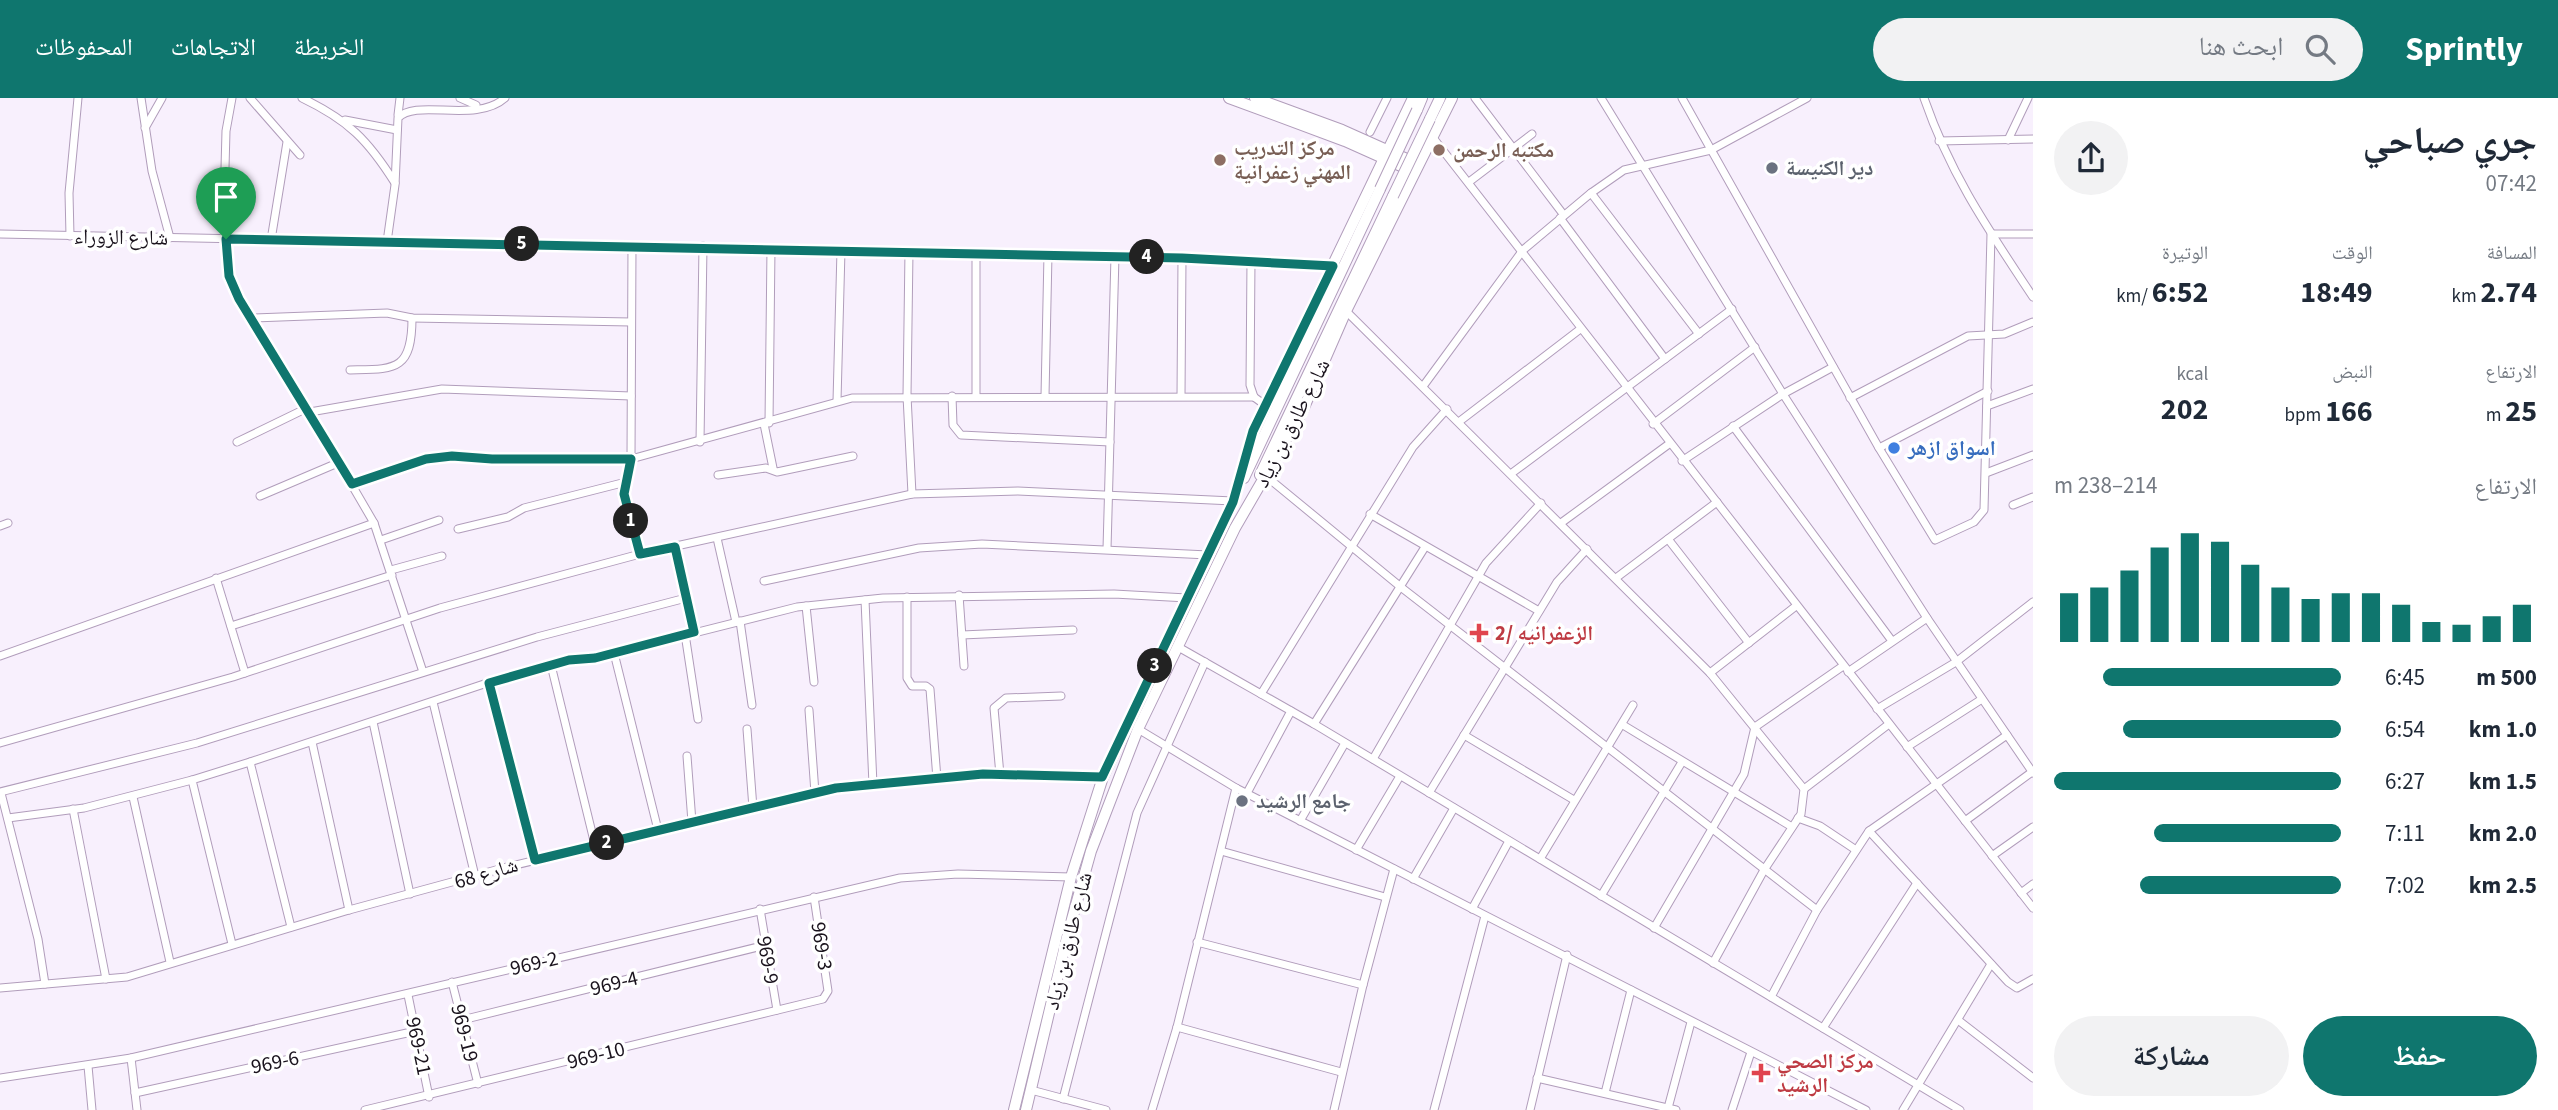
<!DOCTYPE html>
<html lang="ar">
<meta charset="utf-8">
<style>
:root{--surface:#fff;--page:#f2f2f3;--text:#1f2937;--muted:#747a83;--accent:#0f766e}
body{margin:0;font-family:"Source Sans 3","Noto Naskh Arabic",sans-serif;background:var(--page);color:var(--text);direction:rtl;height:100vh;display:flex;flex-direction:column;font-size:26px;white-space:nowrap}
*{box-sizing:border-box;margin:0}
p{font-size:23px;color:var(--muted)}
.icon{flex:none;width:38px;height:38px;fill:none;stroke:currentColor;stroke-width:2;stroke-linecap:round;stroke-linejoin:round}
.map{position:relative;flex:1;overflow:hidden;direction:ltr}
.panel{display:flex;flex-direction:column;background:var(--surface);width:525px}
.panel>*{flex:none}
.pin{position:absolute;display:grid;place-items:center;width:60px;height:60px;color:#fff;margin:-72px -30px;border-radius:50% 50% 50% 0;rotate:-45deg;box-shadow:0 0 7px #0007}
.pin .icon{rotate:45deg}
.km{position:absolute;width:35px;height:35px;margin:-18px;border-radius:50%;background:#222;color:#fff;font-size:19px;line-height:35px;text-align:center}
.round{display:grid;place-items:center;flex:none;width:74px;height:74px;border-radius:37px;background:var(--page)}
.overview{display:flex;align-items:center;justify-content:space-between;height:119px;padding:0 21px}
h1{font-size:38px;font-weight:700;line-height:52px}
.stats{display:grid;grid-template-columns:repeat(3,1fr);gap:10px;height:119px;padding:7px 21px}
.stats div{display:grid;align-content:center}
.stats b{font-size:30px;font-weight:700}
.stats small{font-size:19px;font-weight:400}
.stats p{font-size:19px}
.chart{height:196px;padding:14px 21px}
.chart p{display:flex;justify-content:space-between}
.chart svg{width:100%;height:126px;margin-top:7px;stroke:var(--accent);stroke-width:6}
.action{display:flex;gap:14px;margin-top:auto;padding:14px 21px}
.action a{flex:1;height:80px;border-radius:42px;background:var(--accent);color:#fff;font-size:28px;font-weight:700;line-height:80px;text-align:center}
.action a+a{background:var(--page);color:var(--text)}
ul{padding:0 21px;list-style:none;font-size:23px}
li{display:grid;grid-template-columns:112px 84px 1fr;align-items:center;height:52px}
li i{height:18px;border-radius:9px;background:var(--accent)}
header{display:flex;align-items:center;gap:42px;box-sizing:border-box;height:98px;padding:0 35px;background:var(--accent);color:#fff}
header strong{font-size:33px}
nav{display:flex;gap:38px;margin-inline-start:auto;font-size:24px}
.search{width:490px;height:63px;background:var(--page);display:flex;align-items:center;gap:18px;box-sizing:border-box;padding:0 24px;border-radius:38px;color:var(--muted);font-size:26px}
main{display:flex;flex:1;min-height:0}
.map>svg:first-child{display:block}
</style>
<header>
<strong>Sprintly</strong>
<div class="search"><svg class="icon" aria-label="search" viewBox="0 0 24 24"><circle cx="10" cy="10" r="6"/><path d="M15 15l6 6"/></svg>ابحث هنا</div>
<nav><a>الخريطة</a><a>الاتجاهات</a><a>المحفوظات</a></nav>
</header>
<main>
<section class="panel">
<div class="overview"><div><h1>جري صباحي</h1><p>07:42</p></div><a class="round"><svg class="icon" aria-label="share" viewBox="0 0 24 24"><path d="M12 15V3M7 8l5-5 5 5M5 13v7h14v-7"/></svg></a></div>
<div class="stats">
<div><p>المسافة</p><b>2.74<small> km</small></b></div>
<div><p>الوقت</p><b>18:49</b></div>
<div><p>الوتيرة</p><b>6:52<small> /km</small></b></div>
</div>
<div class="stats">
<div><p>الارتفاع</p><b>25<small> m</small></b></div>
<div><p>النبض</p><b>166<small> bpm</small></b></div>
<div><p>kcal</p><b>202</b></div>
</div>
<div class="chart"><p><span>الارتفاع</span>214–238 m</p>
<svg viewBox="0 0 160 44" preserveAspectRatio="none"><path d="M5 44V27M15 44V25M25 44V19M35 44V11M45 44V6M55 44V9M65 44V17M75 44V25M85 44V29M95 44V27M105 44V27M115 44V31M125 44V37M135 44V38M145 44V35M155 44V31"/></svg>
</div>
<ul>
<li><b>500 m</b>6:45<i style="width:83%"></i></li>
<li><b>1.0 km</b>6:54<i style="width:76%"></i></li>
<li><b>1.5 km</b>6:27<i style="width:100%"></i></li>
<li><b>2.0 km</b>7:11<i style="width:65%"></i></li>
<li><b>2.5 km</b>7:02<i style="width:70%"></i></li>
</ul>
<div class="action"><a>حفظ</a><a>مشاركة</a></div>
</section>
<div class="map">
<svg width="2033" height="1012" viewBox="0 0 2033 1012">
<rect width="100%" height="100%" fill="#f8f0fd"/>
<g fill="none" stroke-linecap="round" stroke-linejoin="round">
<defs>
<g id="street">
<path d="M141,0l11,73 18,67"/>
<path d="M232,0l-6,33 -2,74 5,72 10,21 68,110 67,115 49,149"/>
<path d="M250,0l50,57"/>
<path d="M302,0c46,22 66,42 93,85"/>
<path d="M460,0l16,7"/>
<path d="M1475,0l88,116"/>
<path d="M1601,0l182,296 144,224 106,155"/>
<path d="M1682,0l197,350 56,92 39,-18 10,-12 7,-276h42"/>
<path d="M1924,0c27,78 64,131 109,199"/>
<path d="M398,17l2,-17"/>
<path d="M345,22l52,10"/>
<path d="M145,30l17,-30"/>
<path d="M1370,34l17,-34"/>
<path d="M1434,41l599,769"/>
<path d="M2008,42l20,-42"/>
<path d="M1939,43l94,-2"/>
<path d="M1469,84l63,-48"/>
<path d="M1591,95l108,141"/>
<path d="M1560,120l105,141"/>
<path d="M0,136l1182,24 151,8"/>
<path d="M70,138l-1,-43 9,-95"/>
<path d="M271,142l16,-98"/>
<path d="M387,144l8,-57 3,-67c18,-20 78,6 107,-20"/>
<path d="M632,147l-1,214 -7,35 16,60"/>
<path d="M909,153l-2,145 5,98"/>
<path d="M1251,162l-1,125 4,12 11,8"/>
<path d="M1346,213l364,362 94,116 -3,25 -37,56 -51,93"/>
<path d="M251,220l136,-5 25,5 219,4"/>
<path d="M350,272c44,-1 62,2 62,-52"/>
<path d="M1424,287l99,-135 68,-57 33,-23 87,-20 96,-52"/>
<path d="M952,298l1,29 8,10 149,7"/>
<path d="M976,298v-143"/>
<path d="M1045,298l3,-142"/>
<path d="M1181,298l1,-138"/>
<path d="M1850,300l118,-62 36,-2 29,-12"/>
<path d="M837,303l4,-151"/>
<path d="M1987,308l46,-17"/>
<path d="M310,314l132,-23 189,7"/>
<path d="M1460,323l119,-91"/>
<path d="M769,325l2,-175"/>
<path d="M764,326l9,44"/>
<path d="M1653,326l102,-77"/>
<path d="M1733,328l159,215"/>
<path d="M237,344l70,-34"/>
<path d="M700,344l3,-196"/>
<path d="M1879,350l109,-57"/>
<path d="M1682,363l101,-67 50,-27"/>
<path d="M1512,375l220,-164"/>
<path d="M1986,375l47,-18"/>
<path d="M718,377l48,-7 11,4 76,-16"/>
<path d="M1267,379l135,111 415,322"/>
<path d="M353,386l73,-25 25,-3 180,3 221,-61 402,-1"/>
<path d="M260,398l80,-34"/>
<path d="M2013,407l20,-8"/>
<path d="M1370,416l169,97"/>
<path d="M1561,425l108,-79"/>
<path d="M0,428l8,-3"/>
<path d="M458,431l50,-12 16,-9 102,-26"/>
<path d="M717,440l19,84"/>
<path d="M1668,441l81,104"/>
<path d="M381,442l58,-20"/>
<path d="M675,449l19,85"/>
<path d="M1107,451l8,-293"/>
<path d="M391,472l51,-14"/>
<path d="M216,480l29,95"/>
<path d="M1616,480l101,-76"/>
<path d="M764,483l155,-33 63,-4 226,11"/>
<path d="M959,497l5,71"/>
<path d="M907,499v81l5,8h14l4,3 7,90"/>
<path d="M865,502l8,185"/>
<path d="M806,508l8,76"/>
<path d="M740,523l12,84"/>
<path d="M231,528l161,-51"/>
<path d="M685,536l13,85"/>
<path d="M962,537l111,-5"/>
<path d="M1180,550l134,76 646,386"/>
<path d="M614,555l44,177"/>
<path d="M0,558l374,-133"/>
<path d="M551,567l44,180"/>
<path d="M1848,574l79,-54"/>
<path d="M1710,575l86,-67"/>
<path d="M489,585l46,177"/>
<path d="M1261,596l152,-247 34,-38"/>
<path d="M433,604l42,174"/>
<path d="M1877,611l79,-47 77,-60"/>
<path d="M809,612l6,83"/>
<path d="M373,624l37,172"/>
<path d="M1314,626l111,-177"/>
<path d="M1623,627l169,102"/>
<path d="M747,631l6,79"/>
<path d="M1138,631l98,59 630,322"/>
<path d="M1464,637l110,65"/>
<path d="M312,644l37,168"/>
<path d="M0,645l233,-66 207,-69 200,-54 272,-60 106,-3 215,10"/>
<path d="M1907,649l75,-48"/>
<path d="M687,658l5,66"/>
<path d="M1373,661l113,-196 55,-60"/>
<path d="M1000,677l-6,-67 12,-10 55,-2"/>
<path d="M1804,691l85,-65"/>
<path d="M0,694l197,-49 340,-106 149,-39"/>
<path d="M1,695l37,146 7,45"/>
<path d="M1247,695l44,-82"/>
<path d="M1429,695l128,-211 30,-33"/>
<path d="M133,699l37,165"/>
<path d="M73,711l33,170"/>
<path d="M8,720l76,-10 108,-28"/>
<path d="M1798,720l22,8 36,24"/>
<path d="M1300,723l45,-78"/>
<path d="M1965,723l67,-49"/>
<path d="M1869,733l139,151 9,6 16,-9"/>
<path d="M1356,752l44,-74"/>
<path d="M1221,753l164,46"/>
<path d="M1992,758l41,-29"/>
<path d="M1540,761l93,-154"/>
<path d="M1413,781l41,-71"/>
<path d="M2021,795l12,-9"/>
<path d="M1601,798l81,-134"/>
<path d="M760,811l17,101"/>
<path d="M1472,811l37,-68"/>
<path d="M291,829l-41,-165 243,-81 76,-21 26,-2 202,-51 86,-9 231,-4 73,4"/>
<path d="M1654,830l90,-154 11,-47 88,-61"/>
<path d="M1197,844l166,43"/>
<path d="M232,846l-40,-164 58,-18"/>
<path d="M452,884l26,102"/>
<path d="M0,890l127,-11 222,-67 158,-43 329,-79 147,-14 120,3"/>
<path d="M408,897l21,102"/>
<path d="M1771,899l46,-87 52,-79 138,-96"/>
<path d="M462,922l304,-75"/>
<path d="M1958,922l75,58"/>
<path d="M1177,929l164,45"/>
<path d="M1823,930l94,-145"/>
<path d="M131,960l6,52"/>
<path d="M88,968l4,44"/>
<path d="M0,980l131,-20 769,-180 58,-4 113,3"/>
<path d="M1537,980l139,32"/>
<path d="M1031,992l75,20"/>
<path d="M135,995l281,-62"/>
<path d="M1605,995l26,-103"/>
<path d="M1063,1001l74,-286 68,-151"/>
<path d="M1668,1010l23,-86"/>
<path d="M365,1012l458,-111 5,-8 -14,-94"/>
<path d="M1152,1012l25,-83 59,-239"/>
<path d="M1334,1012l29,-125 31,-116"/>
<path d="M1434,1012l51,-194"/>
<path d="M1530,1012l37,-155"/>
<path d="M1732,1012l19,-58"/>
<path d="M1903,1012l88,-146"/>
</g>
<g id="primary">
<path d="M1229,0l116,43 67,30"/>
<path d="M1255,0l87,32 76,34"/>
<path d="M1417,12l5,-12"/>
<path d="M1430,21l10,-21"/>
<path d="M1260,377l133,-279"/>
<path d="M1244,380l136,-289"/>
<path d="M1014,1012l57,-233 32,-100 130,-276 20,-70 160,-333"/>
<path d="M1026,1012l41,-173 24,-86 47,-122 97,-201 67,-116 44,-101 106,-213"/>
</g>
</defs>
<use href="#street" stroke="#b19dbb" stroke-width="9"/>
<use href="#primary" stroke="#b19dbb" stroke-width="12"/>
<use href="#street" stroke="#fff" stroke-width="7"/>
<use href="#primary" stroke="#fff" stroke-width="10"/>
<defs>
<g id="primary-bridge">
<path d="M1380,91l37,-79"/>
<path d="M1393,98l37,-77"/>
</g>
</defs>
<use href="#primary-bridge" stroke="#b19dbb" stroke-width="12" stroke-linecap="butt"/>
<use href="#primary-bridge" stroke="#fff" stroke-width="10"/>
</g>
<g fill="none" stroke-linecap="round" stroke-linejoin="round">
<defs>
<path id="route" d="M226,141l956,19 151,8 -80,165 -20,71 -131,275 -119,-3 -147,14 -301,72 -46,-177 80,-23 26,-2 99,-26 -19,-85 -35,7 -16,-60 7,-35h-139l-40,-3 -26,3 -74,25 -113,-185 -10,-23z"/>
</defs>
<use href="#route" stroke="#fff" stroke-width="14"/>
<use href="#route" stroke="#0f766e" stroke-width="9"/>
</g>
<g fill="#8d6e63" stroke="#fff" stroke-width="2.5">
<circle cx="1439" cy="52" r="7"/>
<circle cx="1220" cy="62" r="7"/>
</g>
<g fill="#6b7280" stroke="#fff" stroke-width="2.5">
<circle cx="1772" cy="70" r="7"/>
<circle cx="1242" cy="703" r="7"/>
</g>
<circle fill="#3f7fe0" stroke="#fff" stroke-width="2.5" cx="1894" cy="350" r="7"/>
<g fill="#e0444e" stroke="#fff" stroke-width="2.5">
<path d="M1475.5 524.5h7v7h7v7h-7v7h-7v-7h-7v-7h7z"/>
<path d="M1757.5 964.5h7v7h7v7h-7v7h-7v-7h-7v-7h7z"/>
</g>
<g text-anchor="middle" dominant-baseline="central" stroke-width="7" stroke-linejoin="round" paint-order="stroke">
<g font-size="21" font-weight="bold" fill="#785e54" stroke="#fff" text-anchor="start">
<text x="1234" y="50">مركز التدريب<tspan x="1234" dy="24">المهني زعفرانية</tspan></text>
<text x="1453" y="52">مكتبه الرحمن</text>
</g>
<g font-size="21" font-weight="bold" fill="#5b616d" stroke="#fff" text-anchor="start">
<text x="1786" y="70">دير الكنيسة</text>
<text x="1256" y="703">جامع الرشيد</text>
</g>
<g font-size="21" fill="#1a131d" stroke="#fff">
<text transform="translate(121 139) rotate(1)">شارع الزوراء</text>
<text transform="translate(1292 325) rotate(-63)">شارع طارق بن زياد</text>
<text transform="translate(486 775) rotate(-16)">شارع 68</text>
<text transform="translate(1068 843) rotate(-76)">شارع طارق بن زياد</text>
<text transform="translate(822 848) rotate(81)">969-3</text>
<text transform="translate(768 862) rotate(80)">969-9</text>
<text transform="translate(534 865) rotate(-13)">969-2</text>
<text transform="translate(614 885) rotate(-14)">969-4</text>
<text transform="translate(465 935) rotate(76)">969-19</text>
<text transform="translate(419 948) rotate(78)">969-21</text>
<text transform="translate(596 957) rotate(-14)">969-10</text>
<text transform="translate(275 964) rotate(-12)">969-6</text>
</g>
<g font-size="21" font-weight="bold" fill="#366cbe" stroke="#fff" text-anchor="start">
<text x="1908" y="350">اسواق ازهر</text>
</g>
<g font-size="21" font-weight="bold" fill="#be3a42" stroke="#fff" text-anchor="start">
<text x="1495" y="535">الزعفرانيه /2</text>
<text x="1777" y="963">مركز الصحي<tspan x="1777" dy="24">الرشيد</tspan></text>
</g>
</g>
</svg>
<div class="pin" style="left:226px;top:141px;background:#1e9e55"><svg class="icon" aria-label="arrive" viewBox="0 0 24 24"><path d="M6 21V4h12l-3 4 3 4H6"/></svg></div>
<b class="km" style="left:631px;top:423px">1</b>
<b class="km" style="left:607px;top:745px">2</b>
<b class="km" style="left:1155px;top:568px">3</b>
<b class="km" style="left:1147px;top:159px">4</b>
<b class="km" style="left:522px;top:146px">5</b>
</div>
</main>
